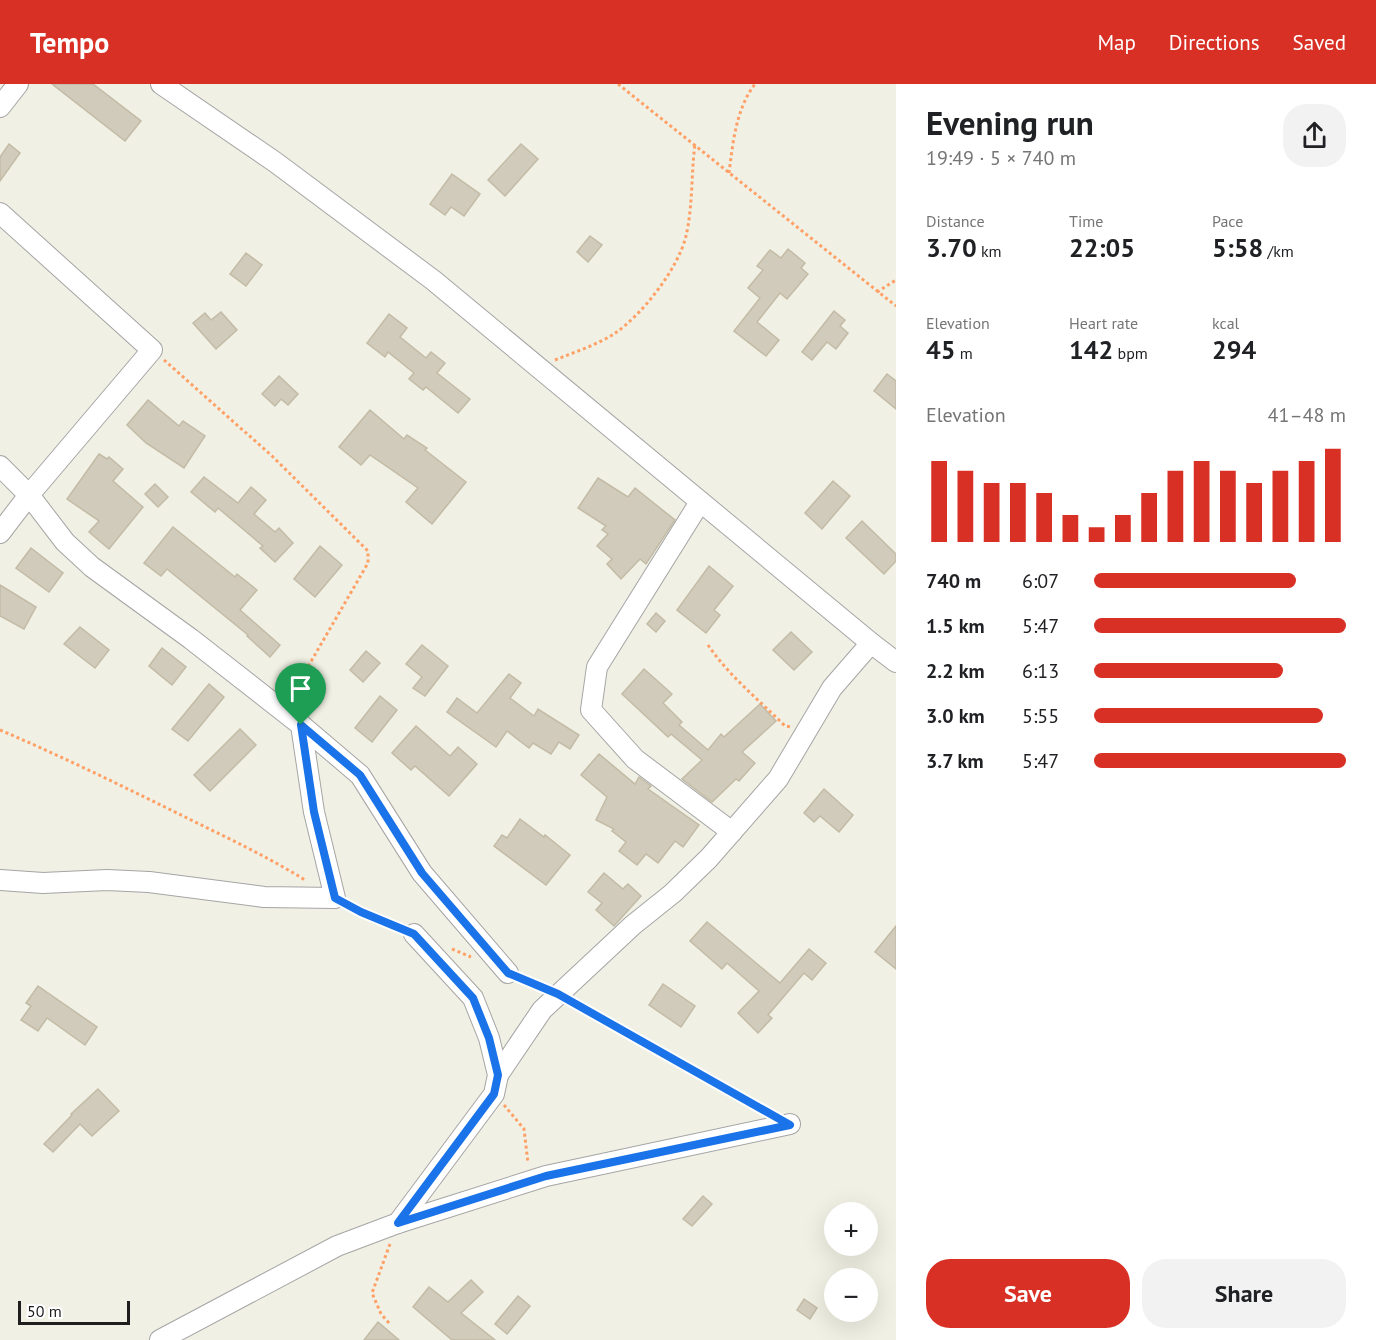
<!DOCTYPE html>
<meta charset="utf-8">
<style>
:root{--surface:#fff;--page:#f2f2f2;--text:#202124;--muted:#757577;--accent:#d93025}
body{margin:0;font-family:"PT Sans",sans-serif;background:var(--page);color:var(--text);height:100vh;display:flex;flex-direction:column;font-size:22px;white-space:nowrap}
*{box-sizing:border-box;margin:0}
p{font-size:20px;color:var(--muted)}
.icon{flex:none;width:33px;height:33px;fill:none;stroke:currentColor;stroke-width:2;stroke-linecap:round;stroke-linejoin:round}
.map{position:relative;flex:1;overflow:hidden}
.side{display:flex;flex-direction:column;background:var(--surface);width:480px}
.side>*{flex:none}
.fabs{position:absolute;left:824px;top:1118px;display:grid;gap:12px}
.fabs a{display:grid;place-items:center;width:54px;height:54px;border-radius:50%;background:var(--surface);box-shadow:0 6px 24px #0002;font-size:30px}
.scale{position:absolute;left:18px;bottom:15px;width:112px;box-sizing:border-box;padding-left:6px;border:3px solid #1e1e1e;border-top:0;font-size:16px;line-height:21px;white-space:nowrap;color:#1e1e1e;-webkit-text-stroke:4px #fff;paint-order:stroke}
.pin{position:absolute;display:grid;place-items:center;width:51px;height:51px;color:#fff;margin:-62px -26px;border-radius:50% 50% 50% 0;rotate:-45deg;box-shadow:0 0 6px #0007}
.pin .icon{rotate:45deg}
.round{display:grid;place-items:center;flex:none;width:63px;height:63px;border-radius:24px;background:var(--page)}
.head{display:flex;align-items:center;justify-content:space-between;height:102px;padding:0 30px}
h1{font-size:33px;font-weight:700;line-height:45px}
.metrics{display:grid;grid-template-columns:repeat(3,1fr);gap:9px;height:102px;padding:6px 30px}
.metrics div{display:grid;align-content:center}
.metrics b{font-size:26px;font-weight:700}
.metrics small{font-size:16px;font-weight:400}
.metrics p{font-size:16px}
.chart{height:168px;padding:12px 30px}
.chart p{display:flex;justify-content:space-between}
.chart svg{width:100%;height:108px;margin-top:6px;stroke:var(--accent);stroke-width:6}
.action{display:flex;gap:12px;margin-top:auto;padding:12px 30px}
.action a{flex:1;height:69px;border-radius:24px;background:var(--accent);color:#fff;font-size:24px;font-weight:700;line-height:69px;text-align:center}
.action a+a{background:var(--page);color:var(--text)}
ul{padding:0 30px;list-style:none;font-size:20px}
li{display:grid;grid-template-columns:96px 72px 1fr;align-items:center;height:45px}
li i{height:15px;border-radius:8px;background:var(--accent)}
header{display:flex;align-items:center;gap:36px;box-sizing:border-box;height:84px;padding:0 30px;background:var(--accent);color:#fff}
header strong{font-size:28px}
nav{display:flex;gap:33px;margin-inline-start:auto;font-size:21px}
main{display:flex;flex:1;min-height:0}
.map>svg:first-child{display:block}
</style>
<header>
<strong>Tempo</strong>
<nav><a>Map</a><a>Directions</a><a>Saved</a></nav>
</header>
<main>
<div class="map">
<svg width="896" height="1256" viewBox="0 0 896 1256">
<rect width="100%" height="100%" fill="#f0f0e4"/>
<g fill="#d1cbbc" stroke="#c3bba5" stroke-width="1.5">
<path d="M52,0h41l48,37 -16,20z"/>
<path d="M9,60l11,9 -20,28v-24z"/>
<path d="M521,60l17,15 -33,37 -17,-16z"/>
<path d="M452,90l28,20 -16,22 -13,-9 -6,8 -15,-11z"/>
<path d="M590,152l12,9 -14,17 -11,-10z"/>
<path d="M788,165l17,14 -4,5 7,6 -21,25 -7,-6 -23,29 22,18 -13,16 -32,-25 26,-33 -12,-10 15,-18 -6,-4 13,-16 11,8z"/>
<path d="M246,169l16,12 -16,21 -16,-12z"/>
<path d="M834,227l11,9 -5,6 8,7 -12,16 -9,-7 -15,18 -10,-8z"/>
<path d="M221,228l16,18 -21,19 -23,-26 12,-10 6,7z"/>
<path d="M389,230l18,14 -7,9 26,21 5,-6 14,11 -8,10 33,26 -12,14 -32,-26 -3,3 -14,-11 5,-6 -26,-21 -3,5 -18,-14z"/>
<path d="M887,290l9,7v28l-22,-18z"/>
<path d="M279,292l19,18 -10,11 -7,-6 -6,7 -13,-12z"/>
<path d="M148,316l31,26 4,-5 22,15 -21,32 -38,-25 -19,-18z"/>
<path d="M370,326l34,29 3,-4 20,13 -2,2 41,32 -34,42 -26,-22 12,-14 -48,-33 -9,10 -22,-18z"/>
<path d="M99,370l8,5 2,-2 14,12 -10,12 30,26 -34,42 -20,-17 10,-11 -32,-22z"/>
<path d="M204,393l34,26 13,-16 15,13 -12,14 21,18 4,-4 14,15 -18,19 -15,-14 3,-2 -45,-38 -3,4 -24,-20z"/>
<path d="M598,394l30,19 7,-9 40,32 -29,44 -6,-5 -19,20 -14,-15 5,-5 -15,-13 11,-12 -6,-4 4,-4 -28,-18z"/>
<path d="M833,397l17,15 -28,33 -17,-16z"/>
<path d="M155,400l13,13 -10,10 -13,-13z"/>
<path d="M862,437l34,33v7l-12,13 -38,-36z"/>
<path d="M173,443l62,50 2,-3 20,16 -17,20 40,35 -10,12 -23,-21 1,-1 -81,-66 -6,7 -17,-13z"/>
<path d="M320,462l22,19 -27,32 -21,-18z"/>
<path d="M31,464l32,25 -14,19 -33,-24z"/>
<path d="M709,482l24,20 -19,24 6,5 -14,18 -29,-23z"/>
<path d="M0,501l36,22 -12,22 -24,-13z"/>
<path d="M656,529l9,8 -9,11 -9,-8z"/>
<path d="M80,543l29,23 -14,18 -31,-24z"/>
<path d="M791,548l21,20 -18,18 -21,-20z"/>
<path d="M422,561l26,21 -23,30 -12,-8 9,-11 -16,-13z"/>
<path d="M162,564l24,19 -14,18 -23,-19z"/>
<path d="M366,567l14,12 -17,19 -13,-12z"/>
<path d="M644,585l28,25 -9,9 19,19 -3,3 29,25 13,-16 3,3 36,-33 16,17 -34,31 13,11 -16,18 -3,-2 -24,23 -30,-23 20,-19 -31,-26 -3,3 -46,-43z"/>
<path d="M509,590l12,9 -11,15 24,18 4,-7 41,26 -9,14 -11,-7 -8,12 -18,-11 -4,5 -22,-17 -11,16 -49,-35 10,-14 20,15z"/>
<path d="M209,600l15,13 -36,44 -16,-12z"/>
<path d="M380,612l17,14 -25,32 -17,-14z"/>
<path d="M416,642l34,30 8,-9 19,17 -28,32 -34,-30 -4,4 -19,-17z"/>
<path d="M240,645l16,16 -46,46 -16,-16z"/>
<path d="M599,670l36,30 4,-7 12,9 -3,3 51,36 -16,22 -8,-6 -17,22 -12,-9 -9,11 -18,-14 7,-9 -14,-11 2,-2 -18,-9 11,-23 -26,-22z"/>
<path d="M824,705l29,26 -14,17 -19,-16 -6,6 -10,-9z"/>
<path d="M520,735l24,18 1,-2 25,20 -24,30 -52,-39 8,-11 5,3z"/>
<path d="M604,789l19,16 5,-5 13,12 -27,30 -18,-16 6,-7 -14,-11z"/>
<path d="M707,838l73,61 29,-34 17,14 -14,17 -8,-7 -36,42 4,3 -14,15 -20,-20 21,-22 -32,-28 -5,6 -32,-28z"/>
<path d="M896,842v43l-21,-17z"/>
<path d="M663,900l32,22 -14,21 -32,-22z"/>
<path d="M38,902l59,41 -12,18 -38,-27 -9,13 -17,-11 10,-14 -5,-3z"/>
<path d="M98,1005l21,22 -27,25 -12,-12 -27,28 -9,-8 28,-29 -1,-1z"/>
<path d="M703,1112l9,8 -20,22 -9,-7z"/>
<path d="M471,1196l12,12 -22,21 34,27h-43l-39,-33 16,-20 19,15z"/>
<path d="M518,1212l12,10 -23,28 -12,-10z"/>
<path d="M804,1215l13,9 -7,11 -13,-9z"/>
<path d="M378,1238l21,18h-35z"/>
</g>
<g fill="none" stroke-linecap="round" stroke-linejoin="round">
<defs>
<g id="minor">
<path d="M161,0l114,78 158,118 438,363 25,19"/>
<path d="M0,23l18,-23"/>
<path d="M0,129l152,137 -123,145 -29,38"/>
<path d="M0,382l29,29 36,47 27,25 99,72 110,86 13,87 21,86 -71,-1 -115,-15 -42,-2 -64,3 -43,-3"/>
<path d="M700,418l-103,165 -6,43 44,49 97,73"/>
<path d="M301,641l59,50 62,98 86,100"/>
<path d="M498,991l44,-65 91,-85 40,-32 36,-35 69,-79 54,-91 39,-45"/>
<path d="M398,1139l96,-129 4,-19 -9,-37 -16,-40 -59,-64"/>
<path d="M160,1256l177,-94 61,-23 148,-47 244,-52"/>
</g>
</defs>
<use href="#minor" stroke="#a5a5a5" stroke-width="22"/>
<g stroke="#ffa066" stroke-width="3" stroke-dasharray="3 3" stroke-linecap="butt">
<path d="M618,0l278,222"/>
<path d="M729,89c4,-31 7,-64 26,-89"/>
<path d="M877,208l19,-12"/>
<path d="M164,276l108,96 96,95v12l-77,133"/>
<path d="M555,276c20,-8 41,-15 59,-26 28,-19 64,-65 72,-98 7,-30 5,-62 9,-92"/>
<path d="M708,561c21,31 50,54 77,81l6,1"/>
<path d="M0,646c61,26 120,55 179,84 42,21 86,41 126,66"/>
<path d="M350,822l48,21"/>
<path d="M452,865l19,8"/>
<path d="M524,895l19,8"/>
<path d="M573,918l195,110"/>
<path d="M504,1021l20,24 4,34"/>
<path d="M390,1160l-18,49 9,21 9,10"/>
</g>
<use href="#minor" stroke="#fff" stroke-width="20"/>
</g>
<g fill="none" stroke-linecap="round" stroke-linejoin="round">
<defs>
<path id="route" d="M301,641l59,50 62,98 86,100 50,21 232,131 -244,51 -148,47 96,-129 4,-19 -9,-37 -16,-40 -59,-64 -53,-22 -26,-14 -21,-86z"/>
</defs>
<use href="#route" stroke="#fff" stroke-width="12"/>
<use href="#route" stroke="#1a73e8" stroke-width="8"/>
</g>
</svg>
<div class="fabs">
<a>+</a>
<a>−</a>
</div>
<div class="scale">50 m</div>
<div class="pin" style="left:301px;top:641px;background:#1e9e55"><svg class="icon" aria-label="arrive" viewBox="0 0 24 24"><path d="M6 21V4h12l-3 4 3 4H6"/></svg></div>
</div>
<section class="side">
<div class="head"><div><h1>Evening run</h1><p>19:49 · 5 × 740 m</p></div><a class="round"><svg class="icon" aria-label="share" viewBox="0 0 24 24"><path d="M12 15V3M7 8l5-5 5 5M5 13v7h14v-7"/></svg></a></div>
<div class="metrics">
<div><p>Distance</p><b>3.70<small> km</small></b></div>
<div><p>Time</p><b>22:05</b></div>
<div><p>Pace</p><b>5:58<small> /km</small></b></div>
</div>
<div class="metrics">
<div><p>Elevation</p><b>45<small> m</small></b></div>
<div><p>Heart rate</p><b>142<small> bpm</small></b></div>
<div><p>kcal</p><b>294</b></div>
</div>
<div class="chart"><p><span>Elevation</span>41–48 m</p>
<svg viewBox="0 0 160 44" preserveAspectRatio="none"><path d="M5 44V11M15 44V15M25 44V20M35 44V20M45 44V24M55 44V33M65 44V38M75 44V33M85 44V24M95 44V15M105 44V11M115 44V15M125 44V20M135 44V15M145 44V11M155 44V6"/></svg>
</div>
<ul>
<li><b>740 m</b>6:07<i style="width:80%"></i></li>
<li><b>1.5 km</b>5:47<i style="width:100%"></i></li>
<li><b>2.2 km</b>6:13<i style="width:75%"></i></li>
<li><b>3.0 km</b>5:55<i style="width:91%"></i></li>
<li><b>3.7 km</b>5:47<i style="width:100%"></i></li>
</ul>
<div class="action"><a>Save</a><a>Share</a></div>
</section>
</main>
